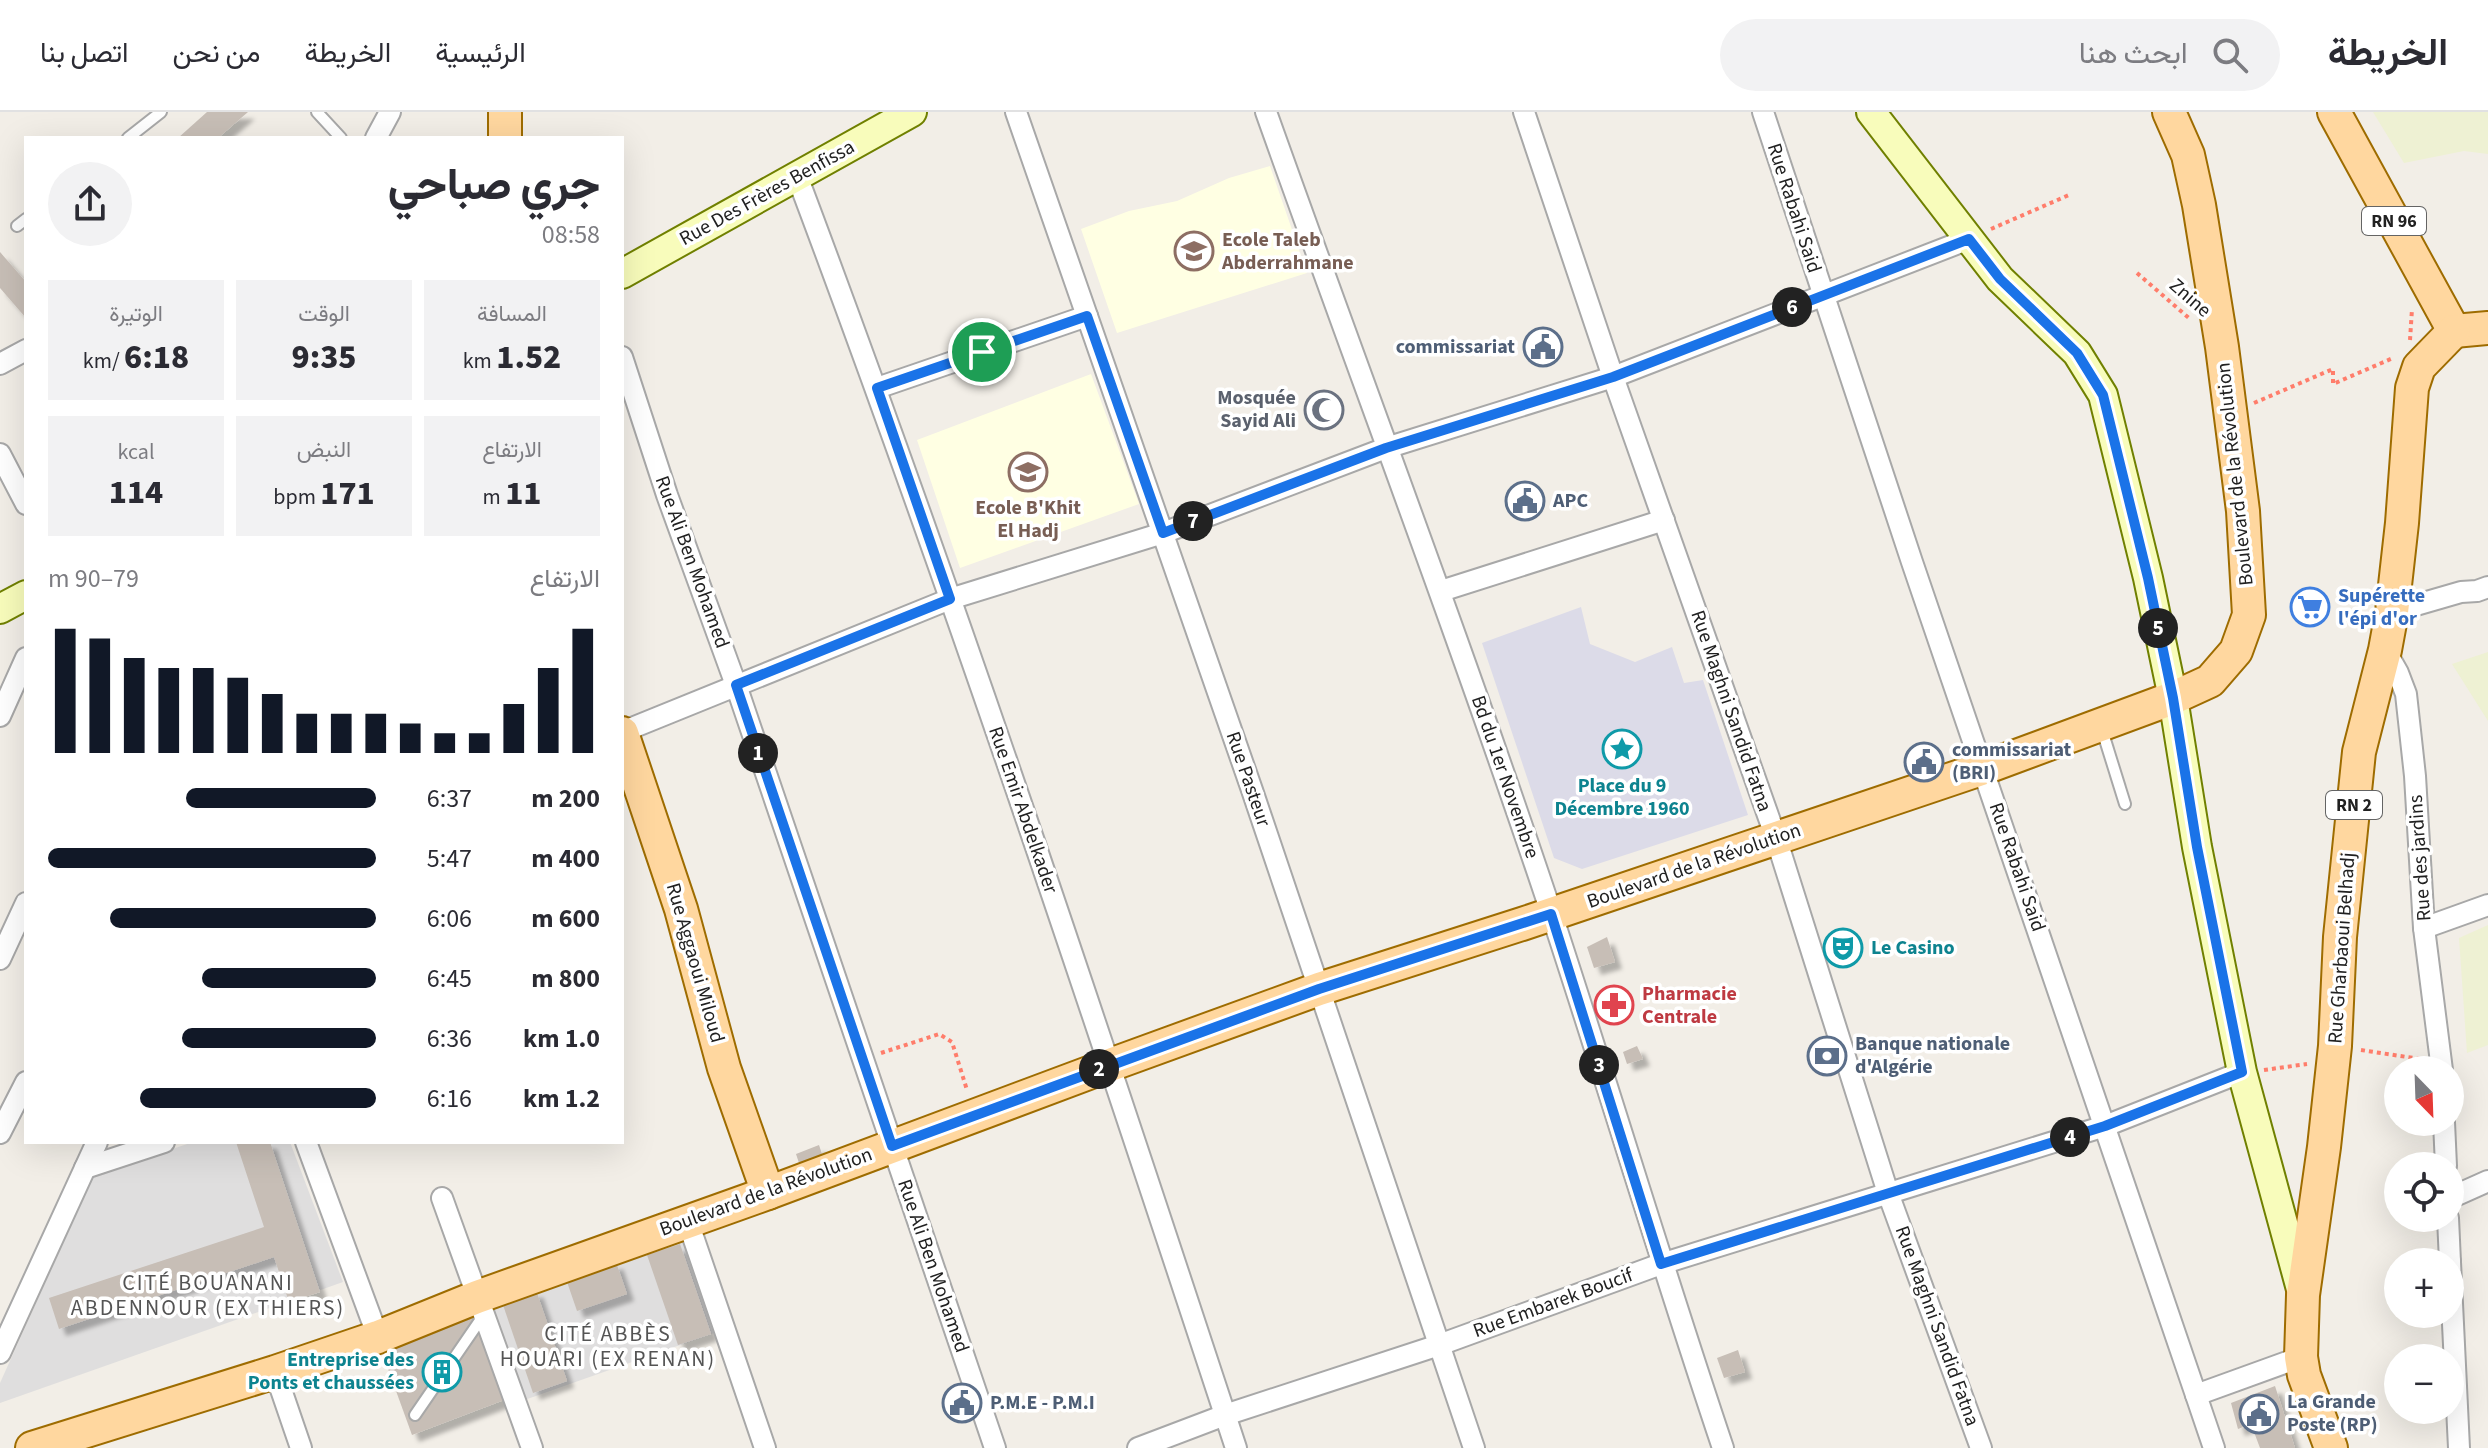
<!DOCTYPE html>
<html lang="ar">
<meta charset="utf-8">
<style>
:root{--surface:#fff;--page:#f2f2f3;--text:#2b2b33;--muted:#7c7c81;--line:#e1e1e2;--accent:#111827}
body{margin:0;font-family:"Source Sans 3",Vazirmatn,sans-serif;background:var(--page);color:var(--text);direction:rtl;height:100vh;display:flex;flex-direction:column;font-size:30px;white-space:nowrap}
*{box-sizing:border-box;margin:0}
p{font-size:26px;color:var(--muted)}
.icon{flex:none;width:44px;height:44px;fill:none;stroke:currentColor;stroke-width:2;stroke-linecap:round;stroke-linejoin:round}
.map{position:relative;flex:1;overflow:hidden;direction:ltr}
.details{position:absolute;left:24px;top:24px;width:600px;height:1008px;display:flex;flex-direction:column;background:var(--surface);border-radius:0px;box-shadow:0 8px 32px #0002;direction:rtl}
.details>*{flex:none}
.needle{width:52px;rotate:157deg}
.controls{position:absolute;left:2384px;top:944px;display:grid;gap:16px}
.controls a{display:grid;place-items:center;width:80px;height:80px;border-radius:50%;background:var(--surface);box-shadow:0 8px 32px #0002;font-size:40px}
.pin{position:absolute;display:grid;place-items:center;width:68px;height:68px;color:#fff;margin:-34px;border:4px solid #fff;border-radius:50%;box-shadow:0 2px 8px #0007}
.km{position:absolute;width:40px;height:40px;margin:-20px;border-radius:50%;background:#222;color:#fff;font-size:22px;line-height:40px;text-align:center}
.round{display:grid;place-items:center;flex:none;width:84px;height:84px;border-radius:42px;background:var(--page)}
.head{display:flex;align-items:center;justify-content:space-between;height:136px;padding:0 24px}
h1{font-size:44px;font-weight:800;line-height:60px}
.metrics{display:grid;grid-template-columns:repeat(3,1fr);gap:12px;height:136px;padding:8px 24px}
.metrics div{display:grid;align-content:center;border-radius:0px;background:var(--page);text-align:center}
.metrics b{font-size:34px;font-weight:800}
.metrics small{font-size:22px;font-weight:400}
.metrics p{font-size:22px}
.chart{height:224px;padding:16px 24px}
.chart p{display:flex;justify-content:space-between}
.chart svg{width:100%;height:144px;margin-top:8px;stroke:var(--accent);stroke-width:6}
ul{padding:0 24px;list-style:none;font-size:26px}
li{display:grid;grid-template-columns:128px 96px 1fr;align-items:center;height:60px}
li i{height:20px;border-radius:10px;background:var(--accent)}
header{display:flex;align-items:center;gap:48px;box-sizing:border-box;height:112px;padding:0 40px;background:var(--surface);border-bottom:2px solid var(--line)}
header strong{font-size:38px}
nav{display:flex;gap:44px;margin-inline-start:auto;font-size:28px}
.search{width:560px;height:72px;background:var(--page);display:flex;align-items:center;gap:20px;box-sizing:border-box;padding:0 28px;border-radius:44px;color:var(--muted);font-size:30px}
.map>svg:first-child{display:block}
</style>
<header>
<strong>الخريطة</strong>
<div class="search"><svg class="icon" aria-label="search" viewBox="0 0 24 24"><circle cx="10" cy="10" r="6"/><path d="M15 15l6 6"/></svg>ابحث هنا</div>
<nav><a>الرئيسية</a><a>الخريطة</a><a>من نحن</a><a>اتصل بنا</a></nav>
</header>
<div class="map">
<svg width="2488" height="1336" viewBox="0 0 2488 1336">
<defs>
<filter id="shadow"><feDropShadow dx="7" dy="7" stdDeviation="2" flood-color="#0004"/></filter>
</defs>
<rect width="100%" height="100%" fill="#f2eee7"/>
<g fill="#dfdede">
<path d="M193,1030h97l53,140 -343,121v-20l93,-207z"/>
<path d="M682,1118l35,102 -201,71 -34,-102z"/>
</g>
<g fill="#ffffe3">
<path d="M1270,54l37,107 -190,60 -36,-104 48,-18 48,-10 52,-23z"/>
<path d="M1091,262l48,130 -179,64 -43,-128z"/>
</g>
<g fill="#eef1d3">
<path d="M2373,0h115v42l-24,-3 -60,12z"/>
<path d="M2488,540v69l-36,-57z"/>
<path d="M2488,813v120l-21,8 -8,-115z"/>
</g>
<path fill="#dcdbe8" d="M1581,495l9,37 45,18 37,-15 12,36 19,-3 45,135 -166,54 -28,-11 -72,-215z"/>
<g fill="#c7beb6" filter="url(#shadow)">
<path d="M207,0h41l-30,26h-40z"/>
<path d="M0,140l26,30v36l-26,-30z"/>
<path d="M1607,825l8,25 -21,6 -7,-21z"/>
<path d="M1637,934l6,13 -16,5 -4,-12z"/>
<path d="M236,1030h34l50,150 -31,10 -15,-45 -215,72 -10,-31 215,-71z"/>
<path d="M819,1033l6,18 -23,9 -6,-18z"/>
<path d="M680,1132l31,90 -33,11 -31,-90z"/>
<path d="M616,1150l11,32 -50,17 -11,-32z"/>
<path d="M536,1178l31,91 -34,12 -31,-91z"/>
<path d="M470,1194l34,94 -92,35 -33,-91z"/>
<path d="M1738,1238l7,22 -21,6 -7,-20z"/>
<path d="M2275,1274l20,62h-35l-9,-24 -13,5 -7,-26z"/>
</g>
<g fill="none" stroke-linecap="round" stroke-linejoin="round">
<defs>
<g id="service">
<path d="M317,0l24,26"/>
<path d="M128,26l33,-26"/>
<path d="M17,114l9,-7"/>
<path d="M2102,618l23,74"/>
<path d="M415,1303l68,-99"/>
</g>
<g id="minor">
<path d="M1016,0l236,678 222,658"/>
<path d="M1266,0c93,261 191,520 279,782 61,184 116,370 178,554"/>
<path d="M1524,0l89,265 163,461 112,355 93,255"/>
<path d="M1763,0l149,450 284,833"/>
<path d="M376,26l14,-26"/>
<path d="M797,64c158,420 299,846 439,1272"/>
<path d="M622,245l45,138 69,190 259,763"/>
<path d="M0,252l26,-14"/>
<path d="M877,276l210,-72"/>
<path d="M0,342l26,50"/>
<path d="M1441,479l223,-71"/>
<path d="M2392,500l69,-20 16,-1 11,-4"/>
<path d="M2385,538l13,23 8,21 9,82 9,152 18,142"/>
<path d="M0,604l26,-58"/>
<path d="M622,620l328,-133 213,-66 223,-85 227,-71 356,-138"/>
<path d="M2424,816l64,-23"/>
<path d="M0,847l26,-56"/>
<path d="M2444,1010l2,44"/>
<path d="M0,1021l26,-51"/>
<path d="M306,1030l72,195"/>
<path d="M85,1056l79,-26"/>
<path d="M442,1086l90,250"/>
<path d="M2450,1086l38,-17"/>
<path d="M2448,1106l2,44"/>
<path d="M688,1110l77,226"/>
<path d="M2450,1150l9,186"/>
<path d="M0,1241l97,-211"/>
<path d="M275,1260l26,76"/>
<path d="M1138,1336l87,-33 214,-70 222,-81 444,-138 137,-54"/>
<path d="M2214,1336l-18,-53 105,-38"/>
</g>
<g id="secondary">
<path d="M1871,0l129,167 77,74 26,42 45,183 25,120 24,149 45,225 60,221"/>
<path d="M622,162l290,-162"/>
<path d="M0,497l26,-14"/>
</g>
<g id="primary">
<path d="M2334,0l120,219"/>
<path d="M505,26v-26"/>
<path d="M2454,219l34,-3"/>
<path d="M622,621l59,176 43,159 44,125"/>
<path d="M32,1336l243,-76 103,-35 99,-40 291,-104 342,-128 209,-76 203,-65 462,-156 189,-70 37,-17 26,-30 13,-36 -6,-104 -21,-164 -23,-142 -11,-50 -19,-43"/>
<path d="M2331,1336l-27,-73 -3,-18 2,-62 21,-148 11,-101 5,-109 19,-185 26,-102 7,-38 10,-89 10,-135 7,-21 35,-36"/>
</g>
</defs>
<use href="#service" stroke="#a8a8a8" stroke-width="14"/>
<use href="#minor" stroke="#a8a8a8" stroke-width="24"/>
<use href="#secondary" stroke="#708000" stroke-width="32"/>
<use href="#primary" stroke="#9e6c00" stroke-width="36"/>
<g stroke="#ff7d6b" stroke-width="4" stroke-dasharray="4 4" stroke-linecap="butt">
<path d="M1991,117l78,-34"/>
<path d="M2137,161l53,46"/>
<path d="M2410,228l2,-31"/>
<path d="M2254,291l79,-34v15l60,-26"/>
<path d="M2361,938l59,9"/>
<path d="M881,941l58,-19 13,8 15,48"/>
<path d="M2264,958l43,-6"/>
</g>
<use href="#service" stroke="#fff" stroke-width="10"/>
<use href="#minor" stroke="#fff" stroke-width="20"/>
<use href="#secondary" stroke="#f8fcbb" stroke-width="28"/>
<use href="#primary" stroke="#ffd79f" stroke-width="32"/>
</g>
<g fill="none" stroke-linecap="round" stroke-linejoin="round">
<defs>
<path id="route" d="M1969,127l31,40 77,74 26,42 45,183 25,120 24,149 45,225 -137,54 -444,138 -110,-350 -232,75 -427,157 -156,-461 214,-86 -73,-211 210,-72 76,217 223,-85 227,-71z"/>
</defs>
<use href="#route" stroke="#fff" stroke-width="16"/>
<use href="#route" stroke="#1a73e8" stroke-width="10"/>
</g>
<defs>
<symbol id="school-ring" viewBox="-11 -11 22 22"><circle r="9.5" fill="#fff" stroke="#8d6e63" stroke-width="1.5"/><path d="M0-5L7-2L0 1L-7-2ZM-4 1L0 2.5L4 1V4Q0 6-4 4Z" fill="#8d6e63"/></symbol>
<symbol id="civic-ring" viewBox="-11 -11 22 22"><circle r="9.5" fill="#fff" stroke="#5c6f8a" stroke-width="1.5"/><path d="M-.6-6.5H3V-4.5H.6V-3L4-1V1h2V6H-6V1h2V-1L-.6-3ZM-1.2 2.5V6h2.4V2.5Z" fill="#5c6f8a"/></symbol>
<symbol id="mosque-ring" viewBox="-11 -11 22 22"><circle r="9.5" fill="#fff" stroke="#6b7280" stroke-width="1.5"/><path d="M3.5-4.9A6 6 0 1 0 3.5 4.9A5 5 0 1 1 3.5-4.9Z" fill="#6b7280"/></symbol>
<symbol id="supermarket-ring" viewBox="-11 -11 22 22"><circle r="9.5" fill="#fff" stroke="#3f7fe0" stroke-width="1.5"/><path d="M-6-5.5h2.5l.6 2H6L4.5 2H-2.5L-4.4-4H-6ZM-1.5 3.2a1.3 1.3 0 1 0 .1 0ZM3 3.2a1.3 1.3 0 1 0 .1 0Z" fill="#3f7fe0"/></symbol>
<symbol id="sight-ring" viewBox="-11 -11 22 22"><circle r="9.5" fill="#fff" stroke="#0f9aa8" stroke-width="1.5"/><path d="M0-6L1.8-2.2L6-1.7L2.9 1.2L3.7 5.4L0 3.3L-3.7 5.4L-2.9 1.2L-6-1.7L-1.8-2.2Z" fill="#0f9aa8"/></symbol>
<symbol id="theatre-ring" viewBox="-11 -11 22 22"><circle r="9.5" fill="#fff" stroke="#0f9aa8" stroke-width="1.5"/><path d="M-5-5.5Q0-4 5-5.5V0Q5 5 0 6Q-5 5-5 0ZM-3.3-2.5H-1v1.5H-3.3ZM1-2.5H3.3v1.5H1ZM-2.8 1Q0 5.5 2.8 1Z" fill="#0f9aa8"/></symbol>
<symbol id="pharmacy-ring" viewBox="-11 -11 22 22"><circle r="9.5" fill="#fff" stroke="#e0444e" stroke-width="1.5"/><path d="M-2-6h4v4h4v4h-4v4h-4v-4h-4v-4h4Z" fill="#e0444e"/></symbol>
<symbol id="bank-ring" viewBox="-11 -11 22 22"><circle r="9.5" fill="#fff" stroke="#5c6f8a" stroke-width="1.5"/><path d="M-6-4H6V4H-6ZM0-2.3a2.3 2.3 0 1 0 0 4.6a2.3 2.3 0 1 0 0-4.6Z" fill="#5c6f8a"/></symbol>
<symbol id="building-ring" viewBox="-11 -11 22 22"><circle r="9.5" fill="#fff" stroke="#0f9aa8" stroke-width="1.5"/><path d="M-4-6H4V6H1V3H-1V6H-4ZM-2.5-4.3h1.7v1.8h-1.7ZM.8-4.3h1.7v1.8H.8ZM-2.5-1h1.7V.8h-1.7ZM.8-1h1.7V.8H.8Z" fill="#0f9aa8"/></symbol>
</defs>
<g fill-rule="evenodd">
<use href="#school-ring" x="1172" y="117" width="44" height="44"/>
<use href="#civic-ring" x="1521" y="213" width="44" height="44"/>
<use href="#mosque-ring" x="1302" y="276" width="44" height="44"/>
<use href="#school-ring" x="1006" y="338" width="44" height="44"/>
<use href="#civic-ring" x="1503" y="367" width="44" height="44"/>
<use href="#supermarket-ring" x="2288" y="473" width="44" height="44"/>
<use href="#sight-ring" x="1600" y="615" width="44" height="44"/>
<use href="#civic-ring" x="1902" y="628" width="44" height="44"/>
<use href="#theatre-ring" x="1821" y="814" width="44" height="44"/>
<use href="#pharmacy-ring" x="1592" y="871" width="44" height="44"/>
<use href="#bank-ring" x="1805" y="922" width="44" height="44"/>
<use href="#building-ring" x="420" y="1238" width="44" height="44"/>
<use href="#civic-ring" x="940" y="1269" width="44" height="44"/>
<use href="#civic-ring" x="2237" y="1280" width="44" height="44"/>
</g>
<g text-anchor="middle" dominant-baseline="central" stroke-width="7" stroke-linejoin="round" paint-order="stroke">
<g fill="#fff" stroke="#646464" stroke-width="2">
<rect x="2362" y="95" width="64" height="28" rx="6"/>
<rect x="2326" y="679" width="56" height="28" rx="6"/>
</g>
<g font-size="18" font-weight="bold" fill="#212121">
<text x="2394" y="109">RN 96</text>
<text x="2354" y="693">RN 2</text>
</g>
<g font-size="20" fill="#212121" stroke="#fff">
<text transform="translate(767 81) rotate(-29)">Rue Des Frères Benfissa</text>
<text transform="translate(1794 96) rotate(72)">Rue Rabahi Said</text>
<text transform="translate(2190 186) rotate(41)">Znine</text>
<text transform="translate(2235 362) rotate(-96)">Boulevard de la Révolution</text>
<text transform="translate(692 450) rotate(70)">Rue Ali Ben Mohamed</text>
<text transform="translate(1731 599) rotate(71)">Rue Maghni Sandid Fatna</text>
<text transform="translate(1505 665) rotate(71)">Bd du 1er Novembre</text>
<text transform="translate(1248 667) rotate(71)">Rue Pasteur</text>
<text transform="translate(1023 698) rotate(71)">Rue Emir Abdelkader</text>
<text transform="translate(2420 746) rotate(-94)">Rue des jardins</text>
<text transform="translate(1694 754) rotate(-19)">Boulevard de la Révolution</text>
<text transform="translate(2017 755) rotate(71)">Rue Rabahi Said</text>
<text transform="translate(2342 836) rotate(-86)">Rue Gharbaoui Belhadj</text>
<text transform="translate(695 851) rotate(74)">Rue Aggaoui Miloud</text>
<text transform="translate(766 1080) rotate(-20)">Boulevard de la Révolution</text>
<text transform="translate(933 1154) rotate(71)">Rue Ali Ben Mohamed</text>
<text transform="translate(1553 1191) rotate(-20)">Rue Embarek Boucif</text>
<text transform="translate(1937 1214) rotate(70)">Rue Maghni Sandid Fatna</text>
</g>
<g font-size="20" font-weight="bold" fill="#785e54" stroke="#fff" text-anchor="start">
<text x="1222" y="128">Ecole Taleb<tspan x="1222" dy="23">Abderrahmane</tspan></text>
<text x="1028" y="396" text-anchor="middle">Ecole B'Khit<tspan x="1028" dy="23">El Hadj</tspan></text>
</g>
<g font-size="20" font-weight="bold" fill="#4e5e75" stroke="#fff" text-anchor="start">
<text x="1515" y="235" text-anchor="end">commissariat</text>
<text x="1553" y="389">APC</text>
<text x="1952" y="638">commissariat<tspan x="1952" dy="23">(BRI)</tspan></text>
<text x="1855" y="932">Banque nationale<tspan x="1855" dy="23">d'Algérie</tspan></text>
<text x="2287" y="1290">La Grande<tspan x="2287" dy="23">Poste (RP)</tspan></text>
<text x="990" y="1291">P.M.E - P.M.I</text>
</g>
<g font-size="20" font-weight="bold" fill="#5b616d" stroke="#fff" text-anchor="end">
<text x="1296" y="286">Mosquée<tspan x="1296" dy="23">Sayid Ali</tspan></text>
</g>
<g font-size="20" font-weight="bold" fill="#366cbe" stroke="#fff" text-anchor="start">
<text x="2338" y="484">Supérette<tspan x="2338" dy="23">l'épi d'or</tspan></text>
</g>
<g font-size="20" font-weight="bold" fill="#0d838f" stroke="#fff">
<text x="1622" y="674">Place du 9<tspan x="1622" dy="23">Décembre 1960</tspan></text>
<text x="1871" y="836" text-anchor="start">Le Casino</text>
<text x="414" y="1248" text-anchor="end">Entreprise des<tspan x="414" dy="23">Ponts et chaussées</tspan></text>
</g>
<g font-size="20" font-weight="bold" fill="#be3a42" stroke="#fff" text-anchor="start">
<text x="1642" y="882">Pharmacie<tspan x="1642" dy="23">Centrale</tspan></text>
</g>
<g font-size="22" letter-spacing="2" fill="#545454" stroke="#fff">
<text x="208" y="1171">CITÉ BOUANANI<tspan x="208" dy="25">ABDENNOUR (EX THIERS)</tspan></text>
<text x="608" y="1222">CITÉ ABBÈS<tspan x="608" dy="25">HOUARI (EX RENAN)</tspan></text>
</g>
</g>
</svg>
<div class="controls">
<a><svg class="needle" viewBox="-14 -14 28 28"><path d="M0-13l5 13h-10z" fill="#e53935"/><path d="M0 13l5-13h-10z" fill="#7c7c81"/></svg></a>
<a><svg class="icon" aria-label="locate" viewBox="0 0 24 24"><circle cx="12" cy="12" r="6"/><path d="M12 2v4M12 18v4M2 12h4M18 12h4"/></svg></a>
<a>+</a>
<a>−</a>
</div>
<div class="pin" style="left:982px;top:240px;background:#1e9e55"><svg class="icon" aria-label="arrive" viewBox="0 0 24 24"><path d="M6 21V4h12l-3 4 3 4H6"/></svg></div>
<b class="km" style="left:758px;top:641px">1</b>
<b class="km" style="left:1099px;top:957px">2</b>
<b class="km" style="left:1599px;top:953px">3</b>
<b class="km" style="left:2070px;top:1025px">4</b>
<b class="km" style="left:2158px;top:516px">5</b>
<b class="km" style="left:1792px;top:195px">6</b>
<b class="km" style="left:1193px;top:409px">7</b>
<section class="details">
<div class="head"><div><h1>جري صباحي</h1><p>08:58</p></div><a class="round"><svg class="icon" aria-label="share" viewBox="0 0 24 24"><path d="M12 15V3M7 8l5-5 5 5M5 13v7h14v-7"/></svg></a></div>
<div class="metrics">
<div><p>المسافة</p><b>1.52<small> km</small></b></div>
<div><p>الوقت</p><b>9:35</b></div>
<div><p>الوتيرة</p><b>6:18<small> /km</small></b></div>
</div>
<div class="metrics">
<div><p>الارتفاع</p><b>11<small> m</small></b></div>
<div><p>النبض</p><b>171<small> bpm</small></b></div>
<div><p>kcal</p><b>114</b></div>
</div>
<div class="chart"><p><span>الارتفاع</span>79–90 m</p>
<svg viewBox="0 0 160 44" preserveAspectRatio="none"><path d="M5 44V6M15 44V9M25 44V15M35 44V18M45 44V18M55 44V21M65 44V26M75 44V32M85 44V32M95 44V32M105 44V35M115 44V38M125 44V38M135 44V29M145 44V18M155 44V6"/></svg>
</div>
<ul>
<li><b>200 m</b>6:37<i style="width:58%"></i></li>
<li><b>400 m</b>5:47<i style="width:100%"></i></li>
<li><b>600 m</b>6:06<i style="width:81%"></i></li>
<li><b>800 m</b>6:45<i style="width:53%"></i></li>
<li><b>1.0 km</b>6:36<i style="width:59%"></i></li>
<li><b>1.2 km</b>6:16<i style="width:72%"></i></li>
</ul>
</section>
</div>
